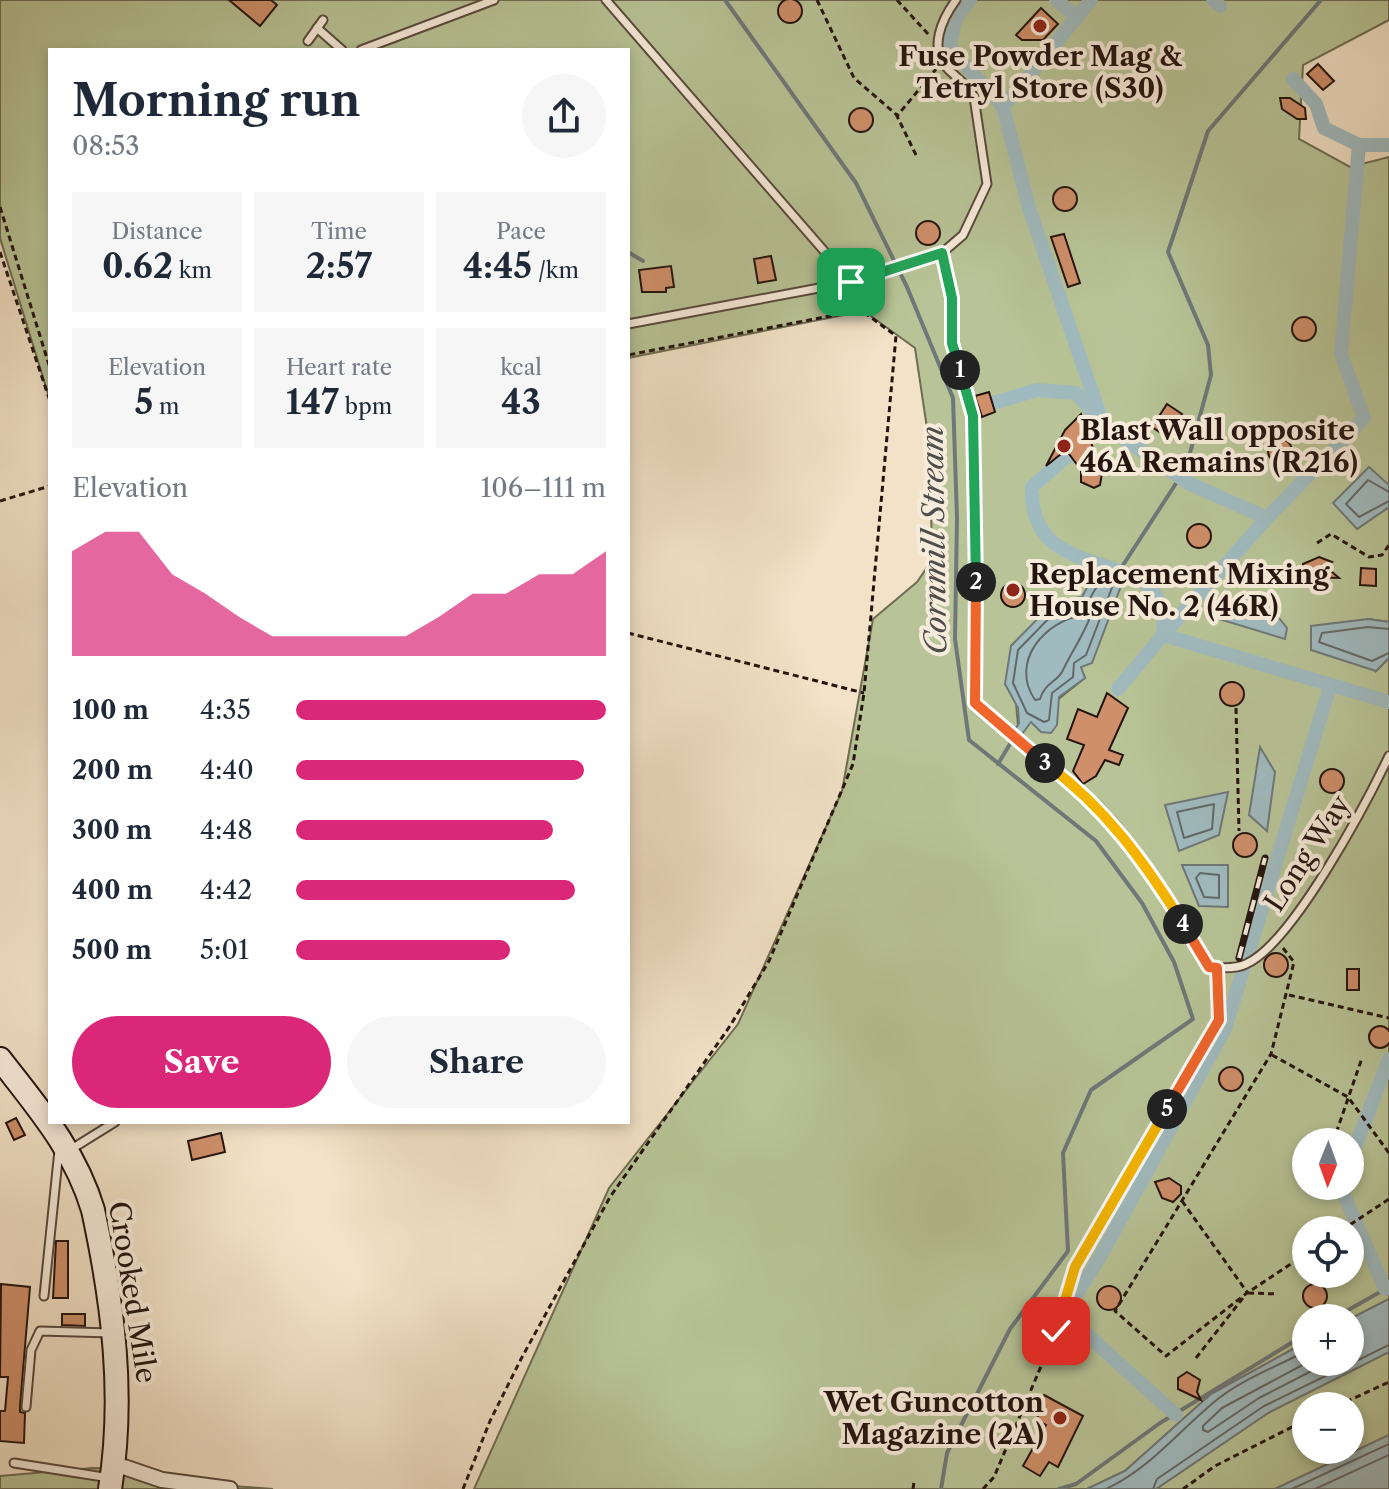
<!DOCTYPE html>
<meta charset="utf-8">
<style>
:root{--surface:#fff;--page:#f6f6f7;--text:#1f2937;--muted:#747a83;--accent:#db2777}
body{margin:0;font-family:"Libre Caslon Text",serif;background:var(--page);color:var(--text);height:100vh;display:flex;flex-direction:column;font-size:30px;white-space:nowrap}
*{box-sizing:border-box;margin:0}
p{font-size:26px;color:var(--muted)}
.icon{flex:none;width:44px;height:44px;fill:none;stroke:currentColor;stroke-width:2;stroke-linecap:round;stroke-linejoin:round}
.map{position:relative;flex:1;overflow:hidden}
.side{position:absolute;left:48px;top:48px;width:582px;height:1076px;display:flex;flex-direction:column;background:var(--surface);border-radius:0px;box-shadow:0 4px 12px #0003}
.side>*{flex:none}
.needle{width:52px;rotate:181deg}
.fabs{position:absolute;left:1292px;top:1128px;display:grid;gap:16px}
.fabs a{display:grid;place-items:center;width:72px;height:72px;border-radius:50%;background:var(--surface);box-shadow:0 4px 12px #0003;font-size:40px}
.pin{position:absolute;display:grid;place-items:center;width:68px;height:68px;color:#fff;margin:-34px;border-radius:16px;box-shadow:0 4px 12px #0006}
.km{position:absolute;width:40px;height:40px;margin:-20px;border-radius:50%;background:#222;color:#fff;font-size:22px;line-height:40px;text-align:center}
.round{display:grid;place-items:center;flex:none;width:84px;height:84px;border-radius:42px;background:var(--page)}
.overview{display:flex;align-items:center;justify-content:space-between;height:136px;padding:0 24px}
h1{font-size:44px;font-weight:700;line-height:60px}
.metrics{display:grid;grid-template-columns:repeat(3,1fr);gap:12px;height:136px;padding:8px 24px}
.metrics div{display:grid;align-content:center;border-radius:0px;background:var(--page);text-align:center}
.metrics b{font-size:34px;font-weight:700}
.metrics small{font-size:22px;font-weight:400}
.metrics p{font-size:22px}
.chart{height:224px;padding:16px 24px}
.chart p{display:flex;justify-content:space-between}
.chart svg{width:100%;height:144px;margin-top:8px;fill:var(--accent);opacity:.7}
.primary-button{display:flex;gap:16px;margin-top:auto;padding:16px 24px}
.primary-button a{flex:1;height:92px;border-radius:48px;background:var(--accent);color:#fff;font-size:32px;font-weight:700;line-height:92px;text-align:center}
.primary-button a+a{background:var(--page);color:var(--text)}
ul{padding:0 24px;list-style:none;font-size:26px}
li{display:grid;grid-template-columns:128px 96px 1fr;align-items:center;height:60px}
li i{height:20px;border-radius:10px;background:var(--accent)}
.map>svg:first-child{display:block}
</style>
<div class="map">
<svg width="1389" height="1489" viewBox="0 0 1389 1489">
<rect width="100%" height="100%" fill="#f2e2c7"/>
<filter id="stains"><feTurbulence type="fractalNoise" baseFrequency=".0025" numOctaves="4"/><feColorMatrix values="0 0 0 0 .2 0 0 0 0 .09 0 0 0 0 .02 0 0 0 .5 -.17"/></filter>
<radialGradient id="worn" r=".72"><stop offset=".6" stop-color="#630" stop-opacity="0"/><stop offset="1" stop-color="#630" stop-opacity=".3"/></radialGradient>
<g fill="#b8c497" stroke="#6e6c52" stroke-width="2" fill-rule="evenodd">
<path d="M0,0h1389v20l-86,45 -4,74 51,28 39,-10v328l-32,44 32,-22v115l-21,-3 8,52 13,-13v641l-39,20 -44,-1v24l-95,52 -86,77 -38,18h-613l135,-301 129,-164 104,-233 31,-172 44,-37 15,-22 -2,-112 -15,-100 -51,-37 -236,47v-308h-578v350l-50,-162zM1082,597l-2,70 5,11 -54,43 -12,16 -8,-91 16,-16zM1306,1142h44v44h-44zM1306,1230h44v44h-44z"/>
<path d="M1389,1352v83l-114,54h-119l112,-76zM1306,1406h44v44h-44z"/>
<path d="M93,1468l35,1 28,11 117,9h-273v-13z"/>
</g>
<g fill="#a0bbc0" stroke="#6e7879" stroke-width="2">
<path d="M1369,467l20,18v22l-32,22 -24,-26z"/>
<path d="M1099,565l25,13 -32,85 -11,4 4,11 -26,19 -2,28 -6,8 -10,-1 -10,-10 -12,16 -6,-5 6,-10 -1,-15 -13,-24 6,-38 44,-45 27,-4z"/>
<path d="M1240,594l39,24 8,10 -2,11 -66,-20z"/>
<path d="M1368,619l21,3v36l-13,13 -65,-21v-24z"/>
<path d="M1260,747l15,25 -8,59 -18,-16z"/>
<path d="M1228,792l-9,43 -40,16 -14,-46z"/>
<path d="M1182,865h46v42l-29,-1z"/>
<path d="M1389,1299v53l-121,61 -112,76h-69l38,-18 86,-77 95,-52v20h44v-43z"/>
<path d="M1389,1435v54h-114z"/>
</g>
<g fill="none" stroke-linecap="round" stroke-linejoin="round">
<g stroke="#626867" stroke-width="2">
<path d="M1389,492l-21,-12 -22,24 13,13 30,-16"/>
<path d="M1102,578l11,7 -27,70 -12,8 -1,14 -21,16 -3,27 -5,2 -17,-9 -14,-30 5,-33 40,-41 29,-6z"/>
<path d="M1084,615l5,5c-8,19 -18,33 -26,50 -5,12 -18,12 -23,29l-5,1c-26,-38 10,-80 49,-85z"/>
<path d="M1389,629l-21,-2 -46,6 -3,9 53,19 17,-8"/>
<path d="M1214,804l-2,25 -28,9 -7,-26z"/>
<path d="M1200,873l19,2v23l-15,-1 -8,-19z"/>
<path d="M1308,1362l-86,46 -19,18v4l5,2 51,-34 70,-36"/>
<path d="M1106,1489c43,-20 71,-56 107,-86 25,-22 63,-36 93,-52"/>
<path d="M1153,1489l4,-10 107,-73 125,-61"/>
<path d="M1292,1489l97,-45"/>
<path d="M1315,1489l74,-34"/>
</g>
<g stroke="#6e7879" stroke-width="4">
<path d="M725,0l131,183 51,104 46,111 4,120 -2,121 14,101 127,101 46,62 32,59 19,57 -102,71 -28,63 5,98 -58,78 -63,124 -6,36"/>
<path d="M628,252l15,9"/>
<path d="M1114,579l72,-111 25,-93 -3,-30 -40,-93 40,-121 113,-131"/>
<path d="M998,764l15,-25"/>
<path d="M1334,1318l55,-31"/>
<path d="M1059,1489l17,-5 84,-61 146,-89"/>
</g>
<g stroke="#a0bbc0" stroke-width="14">
<path d="M970,0l-14,18 -6,26c12,24 37,41 53,63"/>
<path d="M1056,0l20,16"/>
<path d="M1213,0l7,6"/>
<path d="M1359,145h30"/>
<path d="M993,403l44,-13 39,3 27,31 -74,-216 -26,-101 88,-107"/>
<path d="M1163,635l104,-117 97,-100 -23,-64 18,-209 -35,-17 -8,-24 -23,-25"/>
<path d="M1163,635c13,-97 -136,-41 -131,-148l71,-63 85,59 79,35"/>
<path d="M1118,689l45,-54 226,67"/>
<path d="M1350,1160l39,-101"/>
<path d="M1340,1186l45,103"/>
<path d="M1176,1415l-112,-101 36,-57 125,-228 105,-343"/>
</g>
</g>
<g fill="#ce8f6a" stroke="#24140e" stroke-width="2">
<circle cx="790" cy="11" r="12"/>
<path d="M229,0h42l6,5 -17,21z"/>
<path d="M1041,8l17,16 -15,16h-21l-6,-5z"/>
<path d="M1318,64l16,17 -11,9 -16,-16z"/>
<path d="M1280,98h10l15,10 1,11h-9l-15,-10z"/>
<circle cx="861" cy="120" r="12"/>
<circle cx="1065" cy="199" r="12"/>
<circle cx="928" cy="233" r="12"/>
<path d="M1064,234l16,49 -12,4 -17,-50z"/>
<path d="M771,256l5,24 -18,3 -4,-24z"/>
<path d="M671,266l3,21 -8,1v4h-24l-3,-22z"/>
<circle cx="1304" cy="329" r="12"/>
<path d="M989,392l6,20 -13,5 -7,-21z"/>
<path d="M1167,404l15,10 -15,23 -15,-10z"/>
<path d="M1081,414l13,37 -12,9 20,13 -2,12 -6,3 -13,-6v-12l-15,-20 -20,16 19,-36z"/>
<circle cx="1280" cy="451" r="12"/>
<circle cx="1199" cy="536" r="12"/>
<path d="M1319,557l13,5 -7,4 14,12 -37,-1 1,-13z"/>
<path d="M1361,568l15,1v17l-16,-1z"/>
<circle cx="1013" cy="595" r="12"/>
<circle cx="1232" cy="694" r="12"/>
<path d="M1107,693l21,15 -19,42 14,5 -4,10 -14,-5 -9,16 -13,8 -10,-13 11,-26 -17,-6 11,-30 19,8z"/>
<circle cx="1332" cy="781" r="12"/>
<circle cx="1245" cy="845" r="12"/>
<circle cx="1276" cy="965" r="12"/>
<rect x="1347" y="969" width="12" height="21"/>
<circle cx="1380" cy="1037" r="11"/>
<circle cx="1231" cy="1079" r="12"/>
<path d="M16,1118l9,17 -11,5 -8,-17z"/>
<path d="M221,1133l4,19 -33,8 -4,-19z"/>
<path d="M1169,1178l12,8v8l-8,8 -11,-4 -7,-16z"/>
<path d="M56,1241h12v57h-15z"/>
<path d="M1,1284l29,3 -10,119v6l5,1 -1,30 -24,-2v-30h5l3,-34h-8z"/>
<circle cx="1315" cy="1296" r="12"/>
<circle cx="1109" cy="1298" r="12"/>
<path d="M62,1314h23v12l-23,-1z"/>
<path d="M1187,1372l13,8 -3,12 4,8 -23,-11v-11z"/>
<path d="M1044,1395l39,21 -25,51 -9,-5 -9,14 -17,-10 23,-41 -10,-5 4,-8 -4,-2z"/>
</g>
<g fill="none" stroke-linecap="round" stroke-linejoin="round">
<defs>
<g id="lane">
<path d="M606,0l245,282"/>
<path d="M317,28l25,22"/>
<path d="M308,41l15,-21"/>
<path d="M361,50l133,-50"/>
<path d="M942,253l10,45v45l21,73 2,287c44,43 99,74 139,120 38,43 65,95 95,144 10,1 27,2 37,-3 46,-20 120,-160 143,-208"/>
<path d="M628,324l223,-42 91,-29 21,-18 24,-51 -13,-87c-6,-12 -16,-18 -26,-28 -20,-20 -6,-50 8,-69"/>
<path d="M70,1150l45,-28"/>
<path d="M44,1296l15,-146"/>
<path d="M26,1407l5,-57 9,-19 71,2"/>
<path d="M14,1463l96,15"/>
</g>
<path id="street" d="M115,1464l47,16 68,9"/>
<path id="secondary" d="M0,1059c38,49 75,91 93,151 20,93 32,185 17,279"/>
</defs>
<use href="#lane" stroke="#58483c" stroke-width="11"/>
<use href="#street" stroke="#58483c" stroke-width="18"/>
<use href="#secondary" stroke="#24140e" stroke-width="26"/>
<g stroke="#24140e" stroke-width="3" stroke-dasharray="6 4" stroke-linecap="butt">
<path d="M817,0l37,78 44,38"/>
<path d="M897,0l32,35"/>
<path d="M916,155l-19,-39 39,-47"/>
<path d="M0,207l50,161"/>
<path d="M0,252l50,149"/>
<path d="M0,501l50,-15"/>
<path d="M1317,543l14,-9 38,23 13,-2 7,-10"/>
<path d="M628,633l236,60"/>
<path d="M1236,708l3,123"/>
<path d="M1283,948l11,14 -23,92 -156,257 51,45 81,-63 59,-39"/>
<path d="M1289,995l100,23"/>
<path d="M1272,1055l76,42 41,56"/>
<path d="M1333,1142l29,-84"/>
<path d="M1182,1201l65,91"/>
<path d="M1342,1230l47,-31"/>
<path d="M1248,1293l30,1"/>
<path d="M1196,1358l47,-60"/>
<path d="M1337,1406l52,-24"/>
<path d="M1350,1448l9,-5"/>
<path d="M1345,1452l2,-2"/>
<path d="M463,1489l27,-68 31,-62 89,-162 120,-171 39,-65 84,-197 11,-71 32,-357 -35,-26 -233,45"/>
<path d="M913,1489l1,-7"/>
<path d="M983,1489l11,-12 62,-146 19,-64 144,-247 -2,-41"/>
<path d="M1183,1489l32,-23 91,-46"/>
</g>
<use href="#lane" stroke="#f7ecdb" stroke-width="7"/>
<use href="#street" stroke="#f7ecdb" stroke-width="14"/>
<use href="#secondary" stroke="#f7ecdb" stroke-width="22"/>
<defs>
<path id="rail" d="M1239,958l26,-100"/>
</defs>
<use href="#rail" stroke="#24140e" stroke-width="7"/>
<use href="#rail" stroke="#f7ecdb" stroke-width="4" stroke-dasharray="12" stroke-linecap="butt"/>
</g>
<g fill="none" stroke-linecap="round" stroke-linejoin="round">
<defs>
<path id="split-1" d="M851,282l91,-29 10,45v45l8,27"/>
<path id="split-2" d="M960,370l13,46 3,166"/>
<path id="split-3" d="M976,582l-1,121 70,60"/>
<path id="split-4" d="M1045,763c60,44 99,98 138,161"/>
<path id="split-5" d="M1167,1109l52,-89 -2,-52 -8,-1 -26,-43"/>
<path id="split-6" d="M1056,1331l19,-64 92,-158"/>
</defs>
<use href="#split-1" stroke="#fff" stroke-width="16"/>
<use href="#split-2" stroke="#fff" stroke-width="16"/>
<use href="#split-3" stroke="#fff" stroke-width="16"/>
<use href="#split-4" stroke="#fff" stroke-width="16"/>
<use href="#split-5" stroke="#fff" stroke-width="16"/>
<use href="#split-6" stroke="#fff" stroke-width="16"/>
<use href="#split-1" stroke="#22a559" stroke-width="10"/>
<use href="#split-2" stroke="#22a559" stroke-width="10"/>
<use href="#split-3" stroke="#f0652b" stroke-width="10"/>
<use href="#split-4" stroke="#f5b400" stroke-width="10"/>
<use href="#split-5" stroke="#f0652b" stroke-width="10"/>
<use href="#split-6" stroke="#f5b400" stroke-width="10"/>
</g>
<g fill="#8f2418" stroke="#f7ecdb" stroke-width="3">
<circle cx="1040" cy="26" r="8"/>
<circle cx="1064" cy="446" r="8"/>
<circle cx="1013" cy="590" r="8"/>
<circle cx="1060" cy="1418" r="8"/>
</g>
<g text-anchor="middle" dominant-baseline="central" stroke-width="8" stroke-linejoin="round" paint-order="stroke">
<g font-size="28" font-weight="bold" fill="#24140e" stroke="#f7ecdb" text-anchor="start">
<text x="1040" y="56" text-anchor="middle">Fuse Powder Mag &amp;<tspan x="1040" dy="32">Tetryl Store (S30)</tspan></text>
<text x="1080" y="430">Blast Wall opposite<tspan x="1080" dy="32">46A Remains (R216)</tspan></text>
<text x="1029" y="574">Replacement Mixing<tspan x="1029" dy="32">House No. 2 (46R)</tspan></text>
<text x="1044" y="1402" text-anchor="end">Wet Guncotton<tspan x="1044" dy="32">Magazine (2A)</tspan></text>
</g>
<g font-size="28" fill="#24140e" stroke="#f7ecdb">
<text transform="translate(1307 853) rotate(-57)">Long Way</text>
<text transform="translate(133 1292) rotate(81)">Crooked Mile</text>
</g>
<g font-size="30" font-style="italic" fill="#4f4e4c" stroke="#f7ecdb">
<text transform="translate(934 540) rotate(-91)">Cornmill Stream</text>
</g>
</g>
<rect width="100%" height="100%" filter="url(#stains)"/>
<rect width="100%" height="100%" fill="url(#worn)"/>
</svg>
<div class="fabs">
<a><svg class="needle" viewBox="-14 -14 28 28"><path d="M0-13l5 13h-10z" fill="#e53935"/><path d="M0 13l5-13h-10z" fill="#747a83"/></svg></a>
<a><svg class="icon" aria-label="locate" viewBox="0 0 24 24"><circle cx="12" cy="12" r="6"/><path d="M12 2v4M12 18v4M2 12h4M18 12h4"/></svg></a>
<a>+</a>
<a>−</a>
</div>
<div class="pin" style="left:851px;top:282px;background:#1e9e55"><svg class="icon" aria-label="arrive" viewBox="0 0 24 24"><path d="M6 21V4h12l-3 4 3 4H6"/></svg></div>
<div class="pin" style="left:1056px;top:1331px;background:#d93025"><svg class="icon" aria-label="check" viewBox="0 0 24 24"><path d="M5 12l5 5 9-10"/></svg></div>
<b class="km" style="left:960px;top:370px">1</b>
<b class="km" style="left:976px;top:582px">2</b>
<b class="km" style="left:1045px;top:763px">3</b>
<b class="km" style="left:1183px;top:924px">4</b>
<b class="km" style="left:1167px;top:1109px">5</b>
<section class="side">
<div class="overview"><div><h1>Morning run</h1><p>08:53</p></div><a class="round"><svg class="icon" aria-label="share" viewBox="0 0 24 24"><path d="M12 15V3M7 8l5-5 5 5M5 13v7h14v-7"/></svg></a></div>
<div class="metrics">
<div><p>Distance</p><b>0.62<small> km</small></b></div>
<div><p>Time</p><b>2:57</b></div>
<div><p>Pace</p><b>4:45<small> /km</small></b></div>
</div>
<div class="metrics">
<div><p>Elevation</p><b>5<small> m</small></b></div>
<div><p>Heart rate</p><b>147<small> bpm</small></b></div>
<div><p>kcal</p><b>43</b></div>
</div>
<div class="chart"><p><span>Elevation</span>106–111 m</p>
<svg viewBox="0 0 160 44" preserveAspectRatio="none"><path d="M0 44V12L10 6L20 6L30 19L40 25L50 32L60 38L70 38L80 38L90 38L100 38L110 32L120 25L130 25L140 19L150 19L160 12V44z"/></svg>
</div>
<ul>
<li><b>100 m</b>4:35<i style="width:100%"></i></li>
<li><b>200 m</b>4:40<i style="width:93%"></i></li>
<li><b>300 m</b>4:48<i style="width:83%"></i></li>
<li><b>400 m</b>4:42<i style="width:90%"></i></li>
<li><b>500 m</b>5:01<i style="width:69%"></i></li>
</ul>
<div class="primary-button"><a>Save</a><a>Share</a></div>
</section>
</div>
